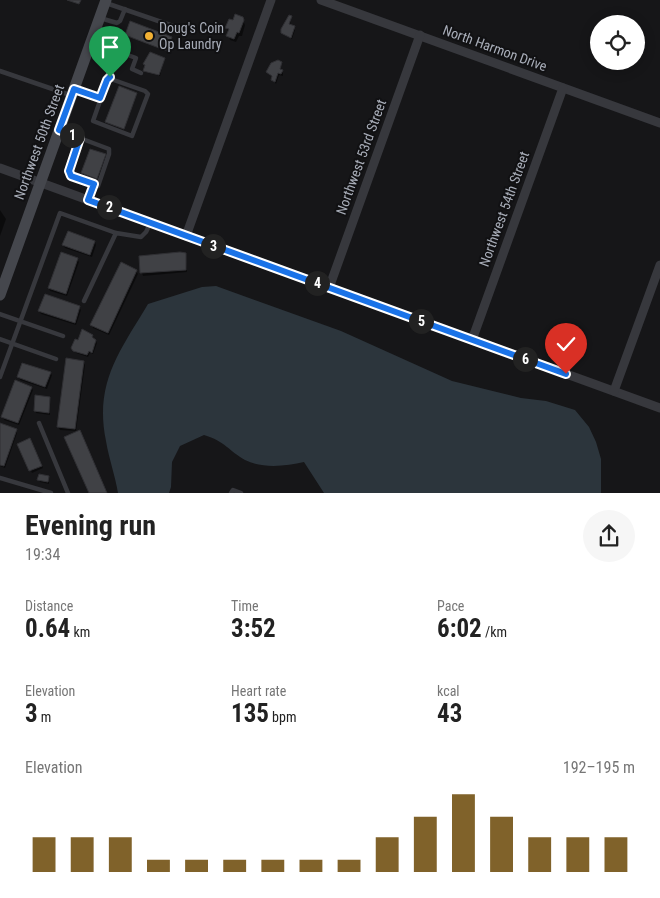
<!DOCTYPE html>
<meta charset="utf-8">
<style>
:root{--surface:#fff;--page:#f6f6f6;--text:#222;--muted:#767676;--accent:#80622a}
body{margin:0;font-family:"Roboto Condensed",sans-serif;background:var(--page);color:var(--text);height:100vh;display:flex;flex-direction:column;font-size:19px;white-space:nowrap}
*{box-sizing:border-box;margin:0}
p{font-size:16px;color:var(--muted)}
.icon{flex:none;width:28px;height:28px;fill:none;stroke:currentColor;stroke-width:2;stroke-linecap:round;stroke-linejoin:round}
.map{position:relative;height:493px;overflow:hidden}
.drawer{display:flex;flex-direction:column;background:var(--surface);flex:1}
.drawer>*{flex:none}
.buttons{position:absolute;left:590px;top:15px;display:grid;gap:10px}
.buttons a{display:grid;place-items:center;width:55px;height:55px;border-radius:50%;background:var(--surface);box-shadow:0 2px 12px #0003;font-size:25px}
.pin{position:absolute;display:grid;place-items:center;width:42px;height:42px;color:#fff;margin:-51px -21px;border-radius:50% 50% 50% 0;rotate:-45deg;box-shadow:0 0 5px #0007}
.pin .icon{rotate:45deg}
.km{position:absolute;width:25px;height:25px;margin:-12px;border-radius:50%;background:#222;color:#fff;font-size:14px;line-height:25px;text-align:center}
.round{display:grid;place-items:center;flex:none;width:52px;height:52px;border-radius:26px;background:var(--page)}
.overview{display:flex;align-items:center;justify-content:space-between;height:85px;padding:0 25px}
h1{font-size:28px;font-weight:700;line-height:38px}
.figures{display:grid;grid-template-columns:repeat(3,1fr);gap:8px;height:85px;padding:5px 25px}
.figures div{display:grid;align-content:center}
.figures b{font-size:25px;font-weight:700}
.figures small{font-size:14px;font-weight:400}
.figures p{font-size:14px}
.chart{height:140px;padding:10px 25px}
.chart p{display:flex;justify-content:space-between}
.chart svg{width:100%;height:90px;margin-top:5px;stroke:var(--accent);stroke-width:6}
.map>svg:first-child{display:block}
</style>
<div class="map">
<svg width="660" height="493" viewBox="0 0 660 493">
<rect width="100%" height="100%" fill="#161618"/>
<path fill="#2c353c" d="M216,286l125,45 111,50 69,17 25,3 29,9 14,17 7,15 5,17v34h-277l-20,-31c-18,4 -41,7 -59,-2 -16,-9 -20,-19 -41,-25l-24,11 -8,16 -1,25 -2,6h-51c-3,-18 -9,-34 -12,-52 -12,-58 14,-90 42,-137l54,-17z"/>
<g fill="#0007">
<path d="M291,17l-1,9 5,4 -3,9 -9,-6z"/>
<path d="M242,18l3,7 -3,11h-3l-3,6 -6,-2 -3,-12z"/>
<path d="M164,59l-4,17 -15,-4 -1,-1z"/>
<path d="M281,63v7l2,3v3l-4,-1 -3,9 -7,-11z"/>
<path d="M91,150l15,6 -8,23 -15,-5z"/>
<path d="M0,210l6,9 -6,17z"/>
<path d="M95,242l1,3 -4,12 -27,-9 -2,-3z"/>
<path d="M185,255l2,17 -44,4 -1,-3 -2,-16z"/>
<path d="M77,259l2,3 -12,34 -17,-5 -1,-3z"/>
<path d="M136,271l2,3 -29,61 -16,-7 -1,-3z"/>
<path d="M79,307l2,3 -5,15 -35,-11 -2,-3z"/>
<path d="M92,336l5,7 -4,11 -3,-1 -2,4 -12,-4 -3,-5z"/>
<path d="M67,360l16,2 2,3 -9,66 -16,-1 -2,-3z"/>
<path d="M50,373l2,2 -5,14 -27,-9 -1,-3z"/>
<path d="M31,388l2,2 -14,35 -15,-5 -1,-3z"/>
<path d="M49,398l1,17 -14,-2 -1,-3z"/>
<path d="M0,427l16,3 1,3 -12,35 -5,-2z"/>
<path d="M31,442l12,26 -11,5 -13,-28z"/>
<path d="M49,477v7l-9,-2 -1,-3z"/>
</g>
<g fill="#404145" stroke="#303034">
<path d="M67,0h14l-2,4z"/>
<path d="M235,14l8,3 1,3 -5,13 -2,-1 -3,7 -8,-3 3,-7 -4,-1 4,-9 4,1z"/>
<path d="M289,15l3,1 -3,8 6,2 -4,12 -10,-5v-4z"/>
<path d="M130,21l42,16 -5,14 -42,-16z"/>
<path d="M150,52l15,6 -6,17 -16,-4 2,-6 -2,-1z"/>
<path d="M278,60l4,2 -2,7 3,1 -2,4 -3,-1 -3,9 -4,-2 1,-4 -6,-4 5,-9z"/>
<path d="M119,86l18,7 -13,36 -19,-7z"/>
<path d="M90,149l16,5 -9,25 -16,-6z"/>
<path d="M68,231l27,10 -5,14 -28,-10z"/>
<path d="M61,252l17,6 -12,36 -18,-6z"/>
<path d="M180,252l6,1v17l-46,3 -1,-17z"/>
<path d="M121,262l16,8 -29,63 -18,-8z"/>
<path d="M45,294l35,12 -5,17 -37,-12z"/>
<path d="M82,329l11,6 -1,2 4,3 -4,13 -3,-2 -2,4 -14,-4 -2,-3 4,-9 3,1z"/>
<path d="M66,358l18,3 -9,68 -18,-2z"/>
<path d="M22,363l29,9 -6,15 -28,-10z"/>
<path d="M15,380l17,7 -14,36 -17,-6z"/>
<path d="M35,395l15,2 -1,16 -15,-2z"/>
<path d="M0,423l17,6 -13,37 -4,-1z"/>
<path d="M80,430l27,63h-18l-25,-56z"/>
<path d="M30,438l12,28 -13,5 -12,-27z"/>
<path d="M39,474l10,2 -1,6 -11,-2z"/>
</g>
<g fill="none" stroke-linecap="round" stroke-linejoin="round">
<g stroke="#37383d" stroke-width="4.5">
<path d="M106,3l67,23"/>
<path d="M100,18l17,5 3,-2 5,-12"/>
<path d="M92,42l44,16 -4,11 9,4"/>
<path d="M0,71l70,24"/>
<path d="M108,78l37,13 3,3 -16,42 -39,-15z"/>
<path d="M75,89l25,9"/>
<path d="M61,131l48,18v5l-11,32 -4,-2 -6,16"/>
<path d="M80,138l-11,33 2,5 23,8"/>
<path d="M84,301l32,-68 25,4 5,-5 5,-10"/>
<path d="M0,314l63,22"/>
<path d="M0,339l56,20"/>
<path d="M0,377l60,-164 56,20"/>
<path d="M39,423l29,70"/>
<path d="M0,478l51,15"/>
<path d="M231,493l2,-3 8,3"/>
</g>
<g stroke="#37383d" stroke-width="9">
<path d="M321,0l339,123"/>
<path d="M0,168l660,240"/>
<path d="M186,236l85,-236"/>
<path d="M329,288l91,-253"/>
<path d="M472,340l91,-252"/>
<path d="M614,391l46,-126"/>
</g>
<path stroke="#45474d" stroke-width="11" d="M0,295l106,-295"/>
</g>
<g fill="none" stroke-linecap="round" stroke-linejoin="round">
<defs>
<path id="route" d="M110,77l-3,3 -7,18 -26,-9 -15,41 21,8 -11,33 2,5 23,8 -6,16 478,174"/>
</defs>
<use href="#route" stroke="#fff" stroke-width="10"/>
<use href="#route" stroke="#1a73e8" stroke-width="6"/>
</g>
<circle fill="#f2b134" stroke="#111113" stroke-width="2" cx="149" cy="36" r="5"/>
<g text-anchor="middle" dominant-baseline="central" stroke-width="4" stroke-linejoin="round" paint-order="stroke">
<g font-size="14" fill="#a8adb8" stroke="#111113" text-anchor="start">
<text x="159" y="28">Doug's Coin<tspan x="159" dy="16">Op Laundry</tspan></text>
</g>
<g font-size="14" fill="#a8adb8" stroke="#111113">
<text transform="translate(495 48) rotate(20)">North Harmon Drive</text>
<text transform="translate(39 142) rotate(-70)">Northwest 50th Street</text>
<text transform="translate(361 157) rotate(-70)">Northwest 53rd Street</text>
<text transform="translate(504 209) rotate(-70)">Northwest 54th Street</text>
</g>
</g>
</svg>
<div class="buttons">
<a><svg class="icon" aria-label="locate" viewBox="0 0 24 24"><circle cx="12" cy="12" r="6"/><path d="M12 2v4M12 18v4M2 12h4M18 12h4"/></svg></a>
</div>
<div class="pin" style="left:110px;top:77px;background:#1e9e55"><svg class="icon" aria-label="arrive" viewBox="0 0 24 24"><path d="M6 21V4h12l-3 4 3 4H6"/></svg></div>
<div class="pin" style="left:566px;top:374px;background:#d93025"><svg class="icon" aria-label="check" viewBox="0 0 24 24"><path d="M5 12l5 5 9-10"/></svg></div>
<b class="km" style="left:72px;top:135px">1</b>
<b class="km" style="left:109px;top:207px">2</b>
<b class="km" style="left:213px;top:246px">3</b>
<b class="km" style="left:317px;top:283px">4</b>
<b class="km" style="left:421px;top:321px">5</b>
<b class="km" style="left:525px;top:359px">6</b>
</div>
<section class="drawer">
<div class="overview"><div><h1>Evening run</h1><p>19:34</p></div><a class="round"><svg class="icon" aria-label="share" viewBox="0 0 24 24"><path d="M12 15V3M7 8l5-5 5 5M5 13v7h14v-7"/></svg></a></div>
<div class="figures">
<div><p>Distance</p><b>0.64<small> km</small></b></div>
<div><p>Time</p><b>3:52</b></div>
<div><p>Pace</p><b>6:02<small> /km</small></b></div>
</div>
<div class="figures">
<div><p>Elevation</p><b>3<small> m</small></b></div>
<div><p>Heart rate</p><b>135<small> bpm</small></b></div>
<div><p>kcal</p><b>43</b></div>
</div>
<div class="chart"><p><span>Elevation</span>192–195 m</p>
<svg viewBox="0 0 160 44" preserveAspectRatio="none"><path d="M5 44V27M15 44V27M25 44V27M35 44V38M45 44V38M55 44V38M65 44V38M75 44V38M85 44V38M95 44V27M105 44V17M115 44V6M125 44V17M135 44V27M145 44V27M155 44V27"/></svg>
</div>
</section>
